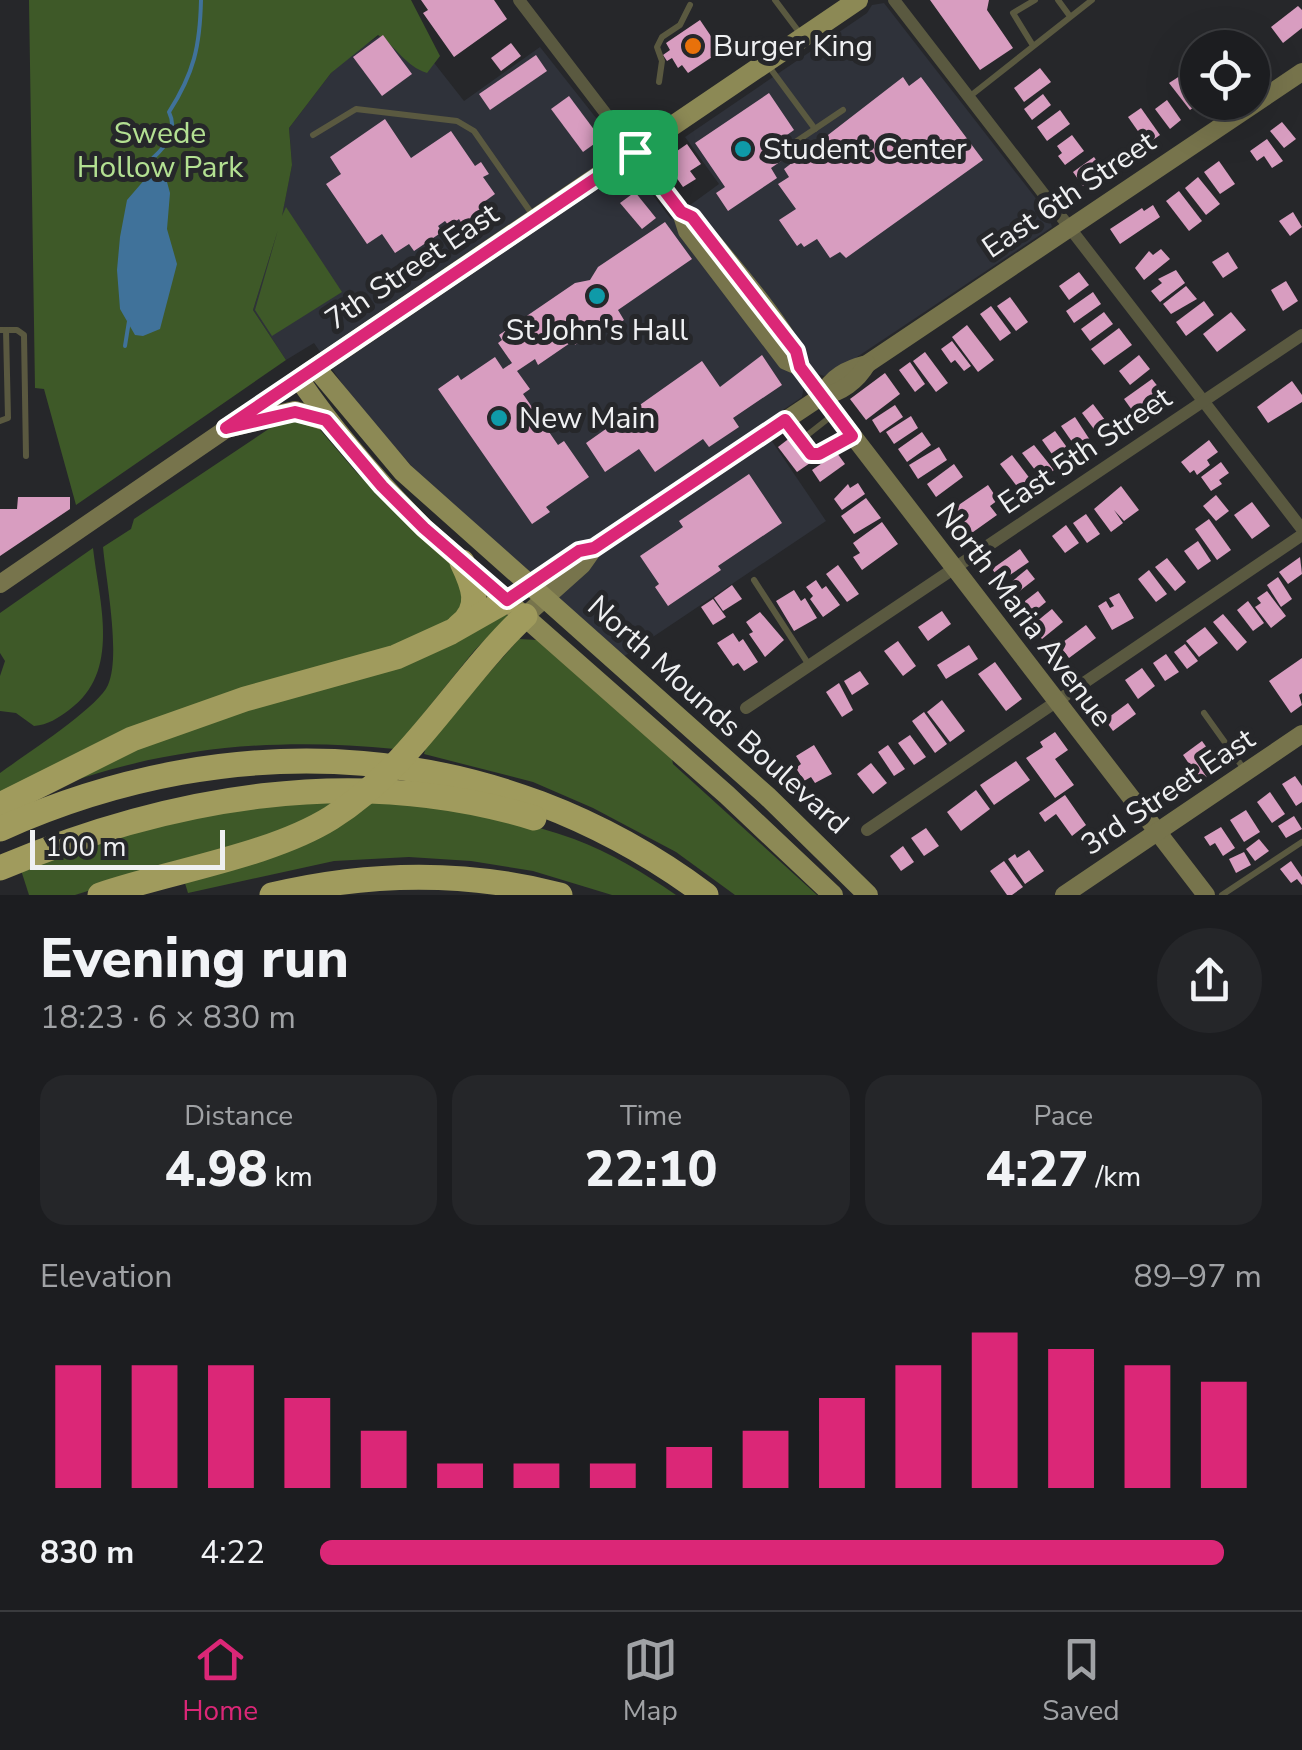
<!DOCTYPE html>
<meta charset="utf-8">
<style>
:root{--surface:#1c1d20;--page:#252629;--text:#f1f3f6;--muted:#a0a2a5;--line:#3a3b3e;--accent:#db2777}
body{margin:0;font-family:"Nunito Sans",sans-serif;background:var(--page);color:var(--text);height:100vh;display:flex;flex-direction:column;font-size:38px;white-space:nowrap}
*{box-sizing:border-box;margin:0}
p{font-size:32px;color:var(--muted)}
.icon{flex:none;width:55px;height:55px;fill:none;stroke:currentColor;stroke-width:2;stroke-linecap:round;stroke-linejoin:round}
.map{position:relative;height:895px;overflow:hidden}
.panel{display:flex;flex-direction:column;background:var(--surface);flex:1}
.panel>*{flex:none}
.buttons{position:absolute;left:1180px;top:30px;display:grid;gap:20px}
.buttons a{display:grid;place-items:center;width:90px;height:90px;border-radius:50%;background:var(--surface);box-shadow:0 10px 40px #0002,0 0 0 2px var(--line);font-size:50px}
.scale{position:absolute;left:30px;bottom:25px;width:195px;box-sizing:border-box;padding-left:10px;border:5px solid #eff0f2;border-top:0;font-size:28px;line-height:35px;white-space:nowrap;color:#eff0f2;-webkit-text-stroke:8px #26272a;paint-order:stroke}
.pin{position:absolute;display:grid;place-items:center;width:85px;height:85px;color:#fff;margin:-42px;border-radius:20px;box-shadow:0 5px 15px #0006}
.round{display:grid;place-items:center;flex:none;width:105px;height:105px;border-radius:52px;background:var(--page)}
.overview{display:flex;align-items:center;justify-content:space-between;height:170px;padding:0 40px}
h1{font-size:55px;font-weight:800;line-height:75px}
.figures{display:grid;grid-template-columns:repeat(3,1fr);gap:15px;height:170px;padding:10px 40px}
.figures div{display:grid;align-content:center;border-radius:25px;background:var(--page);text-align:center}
.figures b{font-size:50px;font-weight:800}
.figures small{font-size:28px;font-weight:400}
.figures p{font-size:28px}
.chart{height:280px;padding:20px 40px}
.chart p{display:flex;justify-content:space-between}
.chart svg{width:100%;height:180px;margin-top:10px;stroke:var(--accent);stroke-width:6}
ul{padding:0 40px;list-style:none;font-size:32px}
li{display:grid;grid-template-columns:160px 120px 1fr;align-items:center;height:75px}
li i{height:25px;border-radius:12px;background:var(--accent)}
.menu{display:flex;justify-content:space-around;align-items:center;height:140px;border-top:2px solid var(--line);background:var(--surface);font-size:28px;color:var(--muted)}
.menu a{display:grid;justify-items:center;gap:5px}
.menu .on{color:var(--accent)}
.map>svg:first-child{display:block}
</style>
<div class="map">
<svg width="1302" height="895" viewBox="0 0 1302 895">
<rect width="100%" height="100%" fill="#26272a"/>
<path fill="#2f323a" d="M884,3l164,211 4,13 -216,144 -12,5 -11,-4 -9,14 -2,11 -41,28 65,96 -203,136 -207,-186 -61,-69 -41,-59 -28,17 -33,-50 28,-90 11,-55 -3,-37 42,-55 24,-22 47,-29 62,79 76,-54 109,138 3,9 19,25 48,-35 -34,-47 182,-124 5,-8z"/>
<g fill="#3e5928">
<path d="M29,0h382l29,56 -13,17c-22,-7 -30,-26 -49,-38l-47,38 -42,55 3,37 -10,51 4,-9 56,85 -70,44 -17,-26 23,-80 -25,80 33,50 -210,145 -32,-116 -9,-1z"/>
<path d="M292,420l24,5 41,48 94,87 13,37 -8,20 -23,14 -433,166v-24c23,-17 98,-65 108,-88 13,-29 -2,-105 -5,-138l28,-18 3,-10 142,-95z"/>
<path d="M93,548c6,54 29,124 -24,162 -11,8 -21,15 -35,16l-18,-13 -16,-2v-35l5,-15 -5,-8v-40z"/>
<path d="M503,612l5,4 -34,35 -79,98c-108,-11 -212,-4 -316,30l33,-22z"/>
<path d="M519,639l18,1 135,119 1,5 144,131h-82l-59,-43 -83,-44 -60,-26 -109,-28 3,-11z"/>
<path d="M378,798l22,1c58,12 118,20 174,40 37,14 70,34 102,56h-64l-79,-24 -62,-10 -62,-4 -75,4 -146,32 -4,-13 161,-57z"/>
<path d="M344,799l-47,27 -222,69h-46l-9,-28 167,-53z"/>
</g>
<path fill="#40729a" d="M151,166l13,5 6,22 -3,36 10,35 -17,65 -17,7 -8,-1 -15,-26 -3,-39 3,-33 7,-37 19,-22z"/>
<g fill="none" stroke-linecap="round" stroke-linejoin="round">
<g stroke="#40729a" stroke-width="4">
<path d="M153,169v-11c14,-13 25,-27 16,-46 25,-39 31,-66 32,-112"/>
<path d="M125,346l4,-25"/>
</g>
</g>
<g fill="#d89dc0">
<path d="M421,0h73l13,19 -53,38 -31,-44 5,-3z"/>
<path d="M930,0h59l-2,10 26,38 -33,22z"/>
<path d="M1298,6l4,4v18l-19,15 -12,-16z"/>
<path d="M700,20l21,31 -33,22 -6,-8 -4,3 -6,-10 -5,3 -4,-6 7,-5 -4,-7z"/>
<path d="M1246,34l16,23 -10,7v-16h-19l-2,-4z"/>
<path d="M383,35l29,39 -30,22 -29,-39z"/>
<path d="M511,43l10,13 -20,15 -10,-13z"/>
<path d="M536,55l11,16 -57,39 -11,-16z"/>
<path d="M1040,68l11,14 -27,20 -10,-14z"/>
<path d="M1183,74l15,19v11l-8,6 -21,-27z"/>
<path d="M903,77l6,9 12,-9 62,83 -137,98 -6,-6 -10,6 -13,-19 -13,8 -3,-4 -4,3 -18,-26 17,-11 -18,-25 11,-7 -5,-8z"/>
<path d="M769,93l25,37 -14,10 10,15 -19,13 6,10 -49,33 -12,-18 9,-6 -30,-44z"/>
<path d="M1043,94l8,11 -19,15 -8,-11z"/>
<path d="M569,96l32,43 -18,13 -32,-43z"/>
<path d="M1167,100l14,20 -11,9 -15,-20z"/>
<path d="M1141,108l19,27 -13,9 -19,-27z"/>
<path d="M1060,110l10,14 -23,17 -10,-14z"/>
<path d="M385,119l26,39 40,-27 24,35 6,-4 8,12 -6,3 12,17 -11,8 6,8 -26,17 -5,-8 -10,7 -4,-5 -7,5 4,6 -28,19 -5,-7 -14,9 -13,-19 -15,10 -41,-60 15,-10 -11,-17z"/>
<path d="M1282,122l14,17 -12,9 -14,-17z"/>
<path d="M1072,135l12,16 -19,14 -7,-9 4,-3 -5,-7z"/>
<path d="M1267,139l16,22 -11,7 -8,-12 -7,5 -7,-10z"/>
<path d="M687,144l14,20 -11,7 6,8 -13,8 -19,-27z"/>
<path d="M1094,157l10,14 -21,15 -10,-14z"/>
<path d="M1219,161l16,23 -15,10 -16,-22z"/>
<path d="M1198,177l22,27 -14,11 -21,-27z"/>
<path d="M1179,191l23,30 -13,10 -23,-30z"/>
<path d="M635,192l21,26 -14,11 -22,-26z"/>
<path d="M1153,205l7,12 -40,27 -10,-15 32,-21 2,3z"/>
<path d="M1293,212l9,15 -12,9 -11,-15z"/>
<path d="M665,222l27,37 -74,51 6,10 -9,6 -6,-7 -34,26 -2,-4 -35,24 -3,-6 -18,12 13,18 -7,5 35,51 6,-4 25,36 -43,30 4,5 -18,12 -94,-135 20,-14 3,5 34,-23 8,12 9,-6 -14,-20 4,-3 -3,-5 76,-52 15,-3 8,-13z"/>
<path d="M1161,249l9,10 -26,21 -9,-12 14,-17 4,4z"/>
<path d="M1228,252l10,16 -15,10 -11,-16z"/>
<path d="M1176,270l9,13 -25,19 -9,-11 11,-8 -4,-4z"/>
<path d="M1079,272l10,13 -20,15 -10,-14z"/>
<path d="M1286,281l12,20 -15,10 -12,-21z"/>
<path d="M1186,286l11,13 -26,15 -8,-10z"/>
<path d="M1093,292l8,12 -27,19 -8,-12z"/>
<path d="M1010,297l18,25 -12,9 -19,-25z"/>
<path d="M1204,301l10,14 -28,21 -10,-14z"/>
<path d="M991,306l20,27 -11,8 -20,-27z"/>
<path d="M1104,312l9,12 -23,17 -9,-12z"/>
<path d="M1231,312l15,18 -29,22 -14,-18z"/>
<path d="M967,325l27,35 -16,12 -26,-35z"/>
<path d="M1119,328l13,17 -28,20 -13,-16z"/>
<path d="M952,341l19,25 -7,5 -9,-11 -4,3 -10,-14z"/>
<path d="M925,352l23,31 -12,9 -23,-31z"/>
<path d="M762,355l20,30 -49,33 6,9 -30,20 -6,-8 -48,33 -16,-23 -34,23 -19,-29 116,-82 18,26z"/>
<path d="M1139,355l11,14 -20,16 -11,-14z"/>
<path d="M910,362l15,22 -10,8 -16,-22z"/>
<path d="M885,373l15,21 -34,26 -16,-21z"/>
<path d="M1152,379l14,18 -29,20 -13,-18z"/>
<path d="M1292,381l10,14v7l-34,21 -11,-16z"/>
<path d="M1093,404l18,24 -12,8 -17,-23z"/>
<path d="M895,405l8,12 -23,16 -8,-13z"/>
<path d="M911,416l7,12 -24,16 -8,-12z"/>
<path d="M1075,417l15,23 -13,9 -16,-23z"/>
<path d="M1055,431l19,26 -13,10 -19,-27z"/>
<path d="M922,432l9,13 -24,17 -9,-13z"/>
<path d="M791,437l19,26 -13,9 -19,-25z"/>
<path d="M1209,440l9,12 -11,8 3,5 -13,10 -3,-5 -4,3 -9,-11z"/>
<path d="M1034,445l20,25 -12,9 -20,-26z"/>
<path d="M939,447l8,13 -29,19 -9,-14z"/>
<path d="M837,453l8,11 -25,18 -8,-12z"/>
<path d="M1012,455l19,25 -12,9 -19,-25z"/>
<path d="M1221,462l8,11 -10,7 3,4 -11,7 -10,-14z"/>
<path d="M954,464l9,13 -27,20 -9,-13z"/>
<path d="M749,474l33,49 -64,43 3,4 -53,36 -13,-19 4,-3 -19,-28 43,-29 -4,-6z"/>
<path d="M858,483l7,11 -23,16 -8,-11 14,-15 2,4z"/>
<path d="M988,485l10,15 -8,6 7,9 -38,27 -18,-25z"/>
<path d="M1121,486l18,24 -15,11 -10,-11 9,13 -12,9 -17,-23z"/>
<path d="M1216,495l13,16 -13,10 -13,-15z"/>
<path d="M18,497h52v12l-70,47v-47h17z"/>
<path d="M866,498l15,20 -27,16 -13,-18z"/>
<path d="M1252,502l18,24 -18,13 -18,-24z"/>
<path d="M1086,514l14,20 -13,9 -14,-20z"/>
<path d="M1209,519l22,31 -14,10 -22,-31z"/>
<path d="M882,522l16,22 -36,26 -9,-13 7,-4 -7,-10z"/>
<path d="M1066,525l13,18 -14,10 -13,-17z"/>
<path d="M1198,541l13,20 -13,9 -14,-19z"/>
<path d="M1020,549l9,13 -28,19 -9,-12z"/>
<path d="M1300,557l2,17 -14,10 -9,-12z"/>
<path d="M1167,558l19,24 -11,9 -20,-24z"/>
<path d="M838,565l21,29 -12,8 -21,-28z"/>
<path d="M1027,569l8,10 -23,18 -8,-9z"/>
<path d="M1149,570l18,24 -11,8 -18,-23z"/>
<path d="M1278,577l14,22 -11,8 -14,-22z"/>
<path d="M816,580l6,9 4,-3 14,19 -17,12 -13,-18 3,-3 -7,-9z"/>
<path d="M732,585l10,14 -19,12 -9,-13z"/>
<path d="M794,590l7,11 4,-3 12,20 -23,13 -18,-30z"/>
<path d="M1038,591l8,11 -21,17 -9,-11z"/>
<path d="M1267,591l19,25 -15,12 -16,-21 6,-4 -4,-5z"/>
<path d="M1119,593l15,25 -22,12 -14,-24 8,-5 4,7 4,-2 -5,-8z"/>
<path d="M713,599l13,18 -13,8 -12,-18z"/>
<path d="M1248,601l16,22 -11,8 -16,-21z"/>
<path d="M1052,609l11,13 -21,17 -11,-13z"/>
<path d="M942,611l9,13 -23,17 -10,-14z"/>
<path d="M760,612l24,28 -19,17 -16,-23 4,-2 -7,-10z"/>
<path d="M1223,614l24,28 -10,9 -24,-29z"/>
<path d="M1086,625l10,13 -27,20 -10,-13z"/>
<path d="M1205,627l13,16 -19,14 -13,-16z"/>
<path d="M733,633l6,9 4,-3 15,23 -14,9 -6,-8 -5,3 -16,-23z"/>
<path d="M898,641l18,25 -13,10 -19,-25z"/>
<path d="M1185,644l13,17 -11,8 -13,-17z"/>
<path d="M969,645l9,14 -32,20 -9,-14z"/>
<path d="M1166,654l13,18 -14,9 -12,-18z"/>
<path d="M1302,658v35l-3,2 3,10 -11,8 -22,-32z"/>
<path d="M995,662l27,37 -16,12 -28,-37z"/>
<path d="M1142,668l13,18 -17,13 -13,-19z"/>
<path d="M860,671l9,13 -17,11 -8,-14z"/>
<path d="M839,683l14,27 -11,7 -16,-25z"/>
<path d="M942,700l23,31 -15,11 -23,-30z"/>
<path d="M1128,703l8,11 -23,17 -8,-11z"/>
<path d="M924,712l23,32 -12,9 -23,-32z"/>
<path d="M1055,732l13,18 -13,9 19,26 -19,13 -29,-40 17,-11 -3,-5z"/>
<path d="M910,735l16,22 -12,8 -16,-22z"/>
<path d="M1202,741l19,26 -20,14 -18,-26z"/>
<path d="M814,745l18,29 -17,9 -4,-6 -7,4 -8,-13 5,-4 -5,-8z"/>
<path d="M888,745l17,24 -11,7 -16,-24z"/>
<path d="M1016,761l14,19 -36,25 -14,-20z"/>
<path d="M871,763l16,20 -14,11 -16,-20z"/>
<path d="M1295,776l7,10v16l-6,4 -14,-22z"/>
<path d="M976,790l14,19 -29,22 -14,-19z"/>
<path d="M1270,792l15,22 -13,9 -15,-21z"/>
<path d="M1065,795l21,30 -14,11 -16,-22 -11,8 -6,-9z"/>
<path d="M1246,810l14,22 -16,10 -14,-22z"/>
<path d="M1294,816l8,13 -16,9 -8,-12z"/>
<path d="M1221,827l14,21 -12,8 -8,-13 -5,3 -6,-9z"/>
<path d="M926,828l13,18 -15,10 -13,-18z"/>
<path d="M1259,839l10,12 -14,10 -9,-12z"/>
<path d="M903,846l11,16 -13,9 -11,-15z"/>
<path d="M1029,850l15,21 -19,13 -17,-25 7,-5 2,4z"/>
<path d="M1244,852l7,13 -15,8 -7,-14z"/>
<path d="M1004,861l19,26 -11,8h-5l-17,-24z"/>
<path d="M1291,861l11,16v8l-5,-6 -6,4 -11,-14z"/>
</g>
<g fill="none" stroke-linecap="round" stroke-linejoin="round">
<g stroke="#5a5940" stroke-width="6">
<path d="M775,0l24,32"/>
<path d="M1058,0l11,15"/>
<path d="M1032,44l-19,-31 22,-13"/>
<path d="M767,64l48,65"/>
<path d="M659,82l3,-21 -5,-14 5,-10 18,-12 10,-20"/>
<path d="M969,97l123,-97"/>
<path d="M313,135l43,-26 101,12 17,10 58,83"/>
<path d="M791,145l52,-35"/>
<path d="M0,330h17l7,5 2,121"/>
<path d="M0,421l8,-3 -2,-88"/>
<path d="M786,421l25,32h8l29,-15"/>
<path d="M801,440l33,-26"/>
<path d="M754,580l55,85"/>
<path d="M1204,713l40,56"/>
<path d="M1222,895l80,-53"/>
</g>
<g stroke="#5a5940" stroke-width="12">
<path d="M519,0l116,152"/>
<path d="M894,0l408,529"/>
<path d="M746,708l556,-373"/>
<path d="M867,830l435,-295"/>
</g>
<g stroke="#77744c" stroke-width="18">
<path d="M635,152l46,60 6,19 99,130 14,6"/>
<path d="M681,212l12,6c22,28 105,120 107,149l406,528"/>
<path d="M822,396c9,-19 25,-27 45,-32l435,-292"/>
<path d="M0,584l299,-205"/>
<path d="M507,600l66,-45 21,-7 228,-152c19,-3 35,-15 45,-32"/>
<path d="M525,616l57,-51 12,-17"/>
<path d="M1064,895l238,-161"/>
</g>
<g stroke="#8c8955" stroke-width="20">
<path d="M316,368l87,104 364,324 101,99"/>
<path d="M226,428l69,-17 31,10"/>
<path d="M833,895l-106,-100 -303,-267c-47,-47 -88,-95 -125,-149l559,-379"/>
</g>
<g stroke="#a09b5d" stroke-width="25">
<path d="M459,626c24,-18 14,-41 3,-64"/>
<path d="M0,805l132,-66 113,-40 151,-42 55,-25 56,-32"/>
<path d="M0,829c236,-106 496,-91 706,66"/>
<path d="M0,868c168,-71 355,-105 534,-50"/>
<path d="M100,895c70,-24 170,-39 231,-77 80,-50 126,-138 194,-202"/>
<path d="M272,895c97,-23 191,-25 288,0"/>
</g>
</g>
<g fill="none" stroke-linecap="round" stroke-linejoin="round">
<defs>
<path id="route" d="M635,152l46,60 11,5 104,134 4,16 52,69 -33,18h-8l-26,-34 -191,128 -15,3 -72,49 -83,-72 -42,-42 -56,-66 -31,-8 -69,16z"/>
</defs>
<use href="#route" stroke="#fff" stroke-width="20"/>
<use href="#route" stroke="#db2777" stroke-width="12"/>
</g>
<circle fill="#e8710a" stroke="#26272a" stroke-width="4" cx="693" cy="46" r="10"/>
<g fill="#0f9aa8" stroke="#26272a" stroke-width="4">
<circle cx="743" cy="149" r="10"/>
<circle cx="597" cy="296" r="10"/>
<circle cx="499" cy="418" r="10"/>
</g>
<g text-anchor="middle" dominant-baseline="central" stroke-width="10" stroke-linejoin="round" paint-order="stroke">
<g font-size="30" fill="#eff0f2" stroke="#26272a" text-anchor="start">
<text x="713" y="46">Burger King</text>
<text x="763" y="149">Student Center</text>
<text x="597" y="330" text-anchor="middle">St John's Hall</text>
<text x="519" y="418">New Main</text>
</g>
<g font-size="30" fill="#b3e092" stroke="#26272a">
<text x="160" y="133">Swede<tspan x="160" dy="34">Hollow Park</tspan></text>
</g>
<g font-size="30" fill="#eff0f2" stroke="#26272a">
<text transform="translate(1069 195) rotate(-34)">East 6th Street</text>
<text transform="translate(412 267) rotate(-34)">7th Street East</text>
<text transform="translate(1085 451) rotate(-34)">East 5th Street</text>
<text transform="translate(1024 615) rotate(53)">North Maria Avenue</text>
<text transform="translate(718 715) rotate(42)">North Mounds Boulevard</text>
<text transform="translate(1168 792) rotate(-34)">3rd Street East</text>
</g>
</g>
</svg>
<div class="buttons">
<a><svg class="icon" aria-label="locate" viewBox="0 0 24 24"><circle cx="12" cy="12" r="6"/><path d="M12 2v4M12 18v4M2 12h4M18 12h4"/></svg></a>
</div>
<div class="scale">100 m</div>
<div class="pin" style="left:635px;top:152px;background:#1e9e55"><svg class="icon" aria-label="arrive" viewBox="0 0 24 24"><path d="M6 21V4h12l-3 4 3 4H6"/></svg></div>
</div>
<section class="panel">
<div class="overview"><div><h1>Evening run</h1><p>18:23 · 6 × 830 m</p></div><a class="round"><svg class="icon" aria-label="share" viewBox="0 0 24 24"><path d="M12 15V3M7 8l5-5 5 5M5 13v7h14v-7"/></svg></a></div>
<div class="figures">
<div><p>Distance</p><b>4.98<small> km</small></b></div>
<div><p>Time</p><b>22:10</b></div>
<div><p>Pace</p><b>4:27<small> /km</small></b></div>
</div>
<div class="chart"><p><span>Elevation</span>89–97 m</p>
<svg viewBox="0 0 160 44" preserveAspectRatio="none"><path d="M5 44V14M15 44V14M25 44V14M35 44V22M45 44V30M55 44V38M65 44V38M75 44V38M85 44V34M95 44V30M105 44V22M115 44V14M125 44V6M135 44V10M145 44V14M155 44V18"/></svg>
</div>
<ul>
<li><b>830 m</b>4:22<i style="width:96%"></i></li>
</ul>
</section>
<nav class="menu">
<a class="on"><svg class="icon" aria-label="home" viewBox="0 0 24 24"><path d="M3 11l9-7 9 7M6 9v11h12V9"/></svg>Home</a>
<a><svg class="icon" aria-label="map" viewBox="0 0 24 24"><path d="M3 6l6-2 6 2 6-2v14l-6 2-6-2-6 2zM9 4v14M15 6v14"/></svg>Map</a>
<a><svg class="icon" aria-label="saved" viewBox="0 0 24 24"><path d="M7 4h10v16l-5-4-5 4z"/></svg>Saved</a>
</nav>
